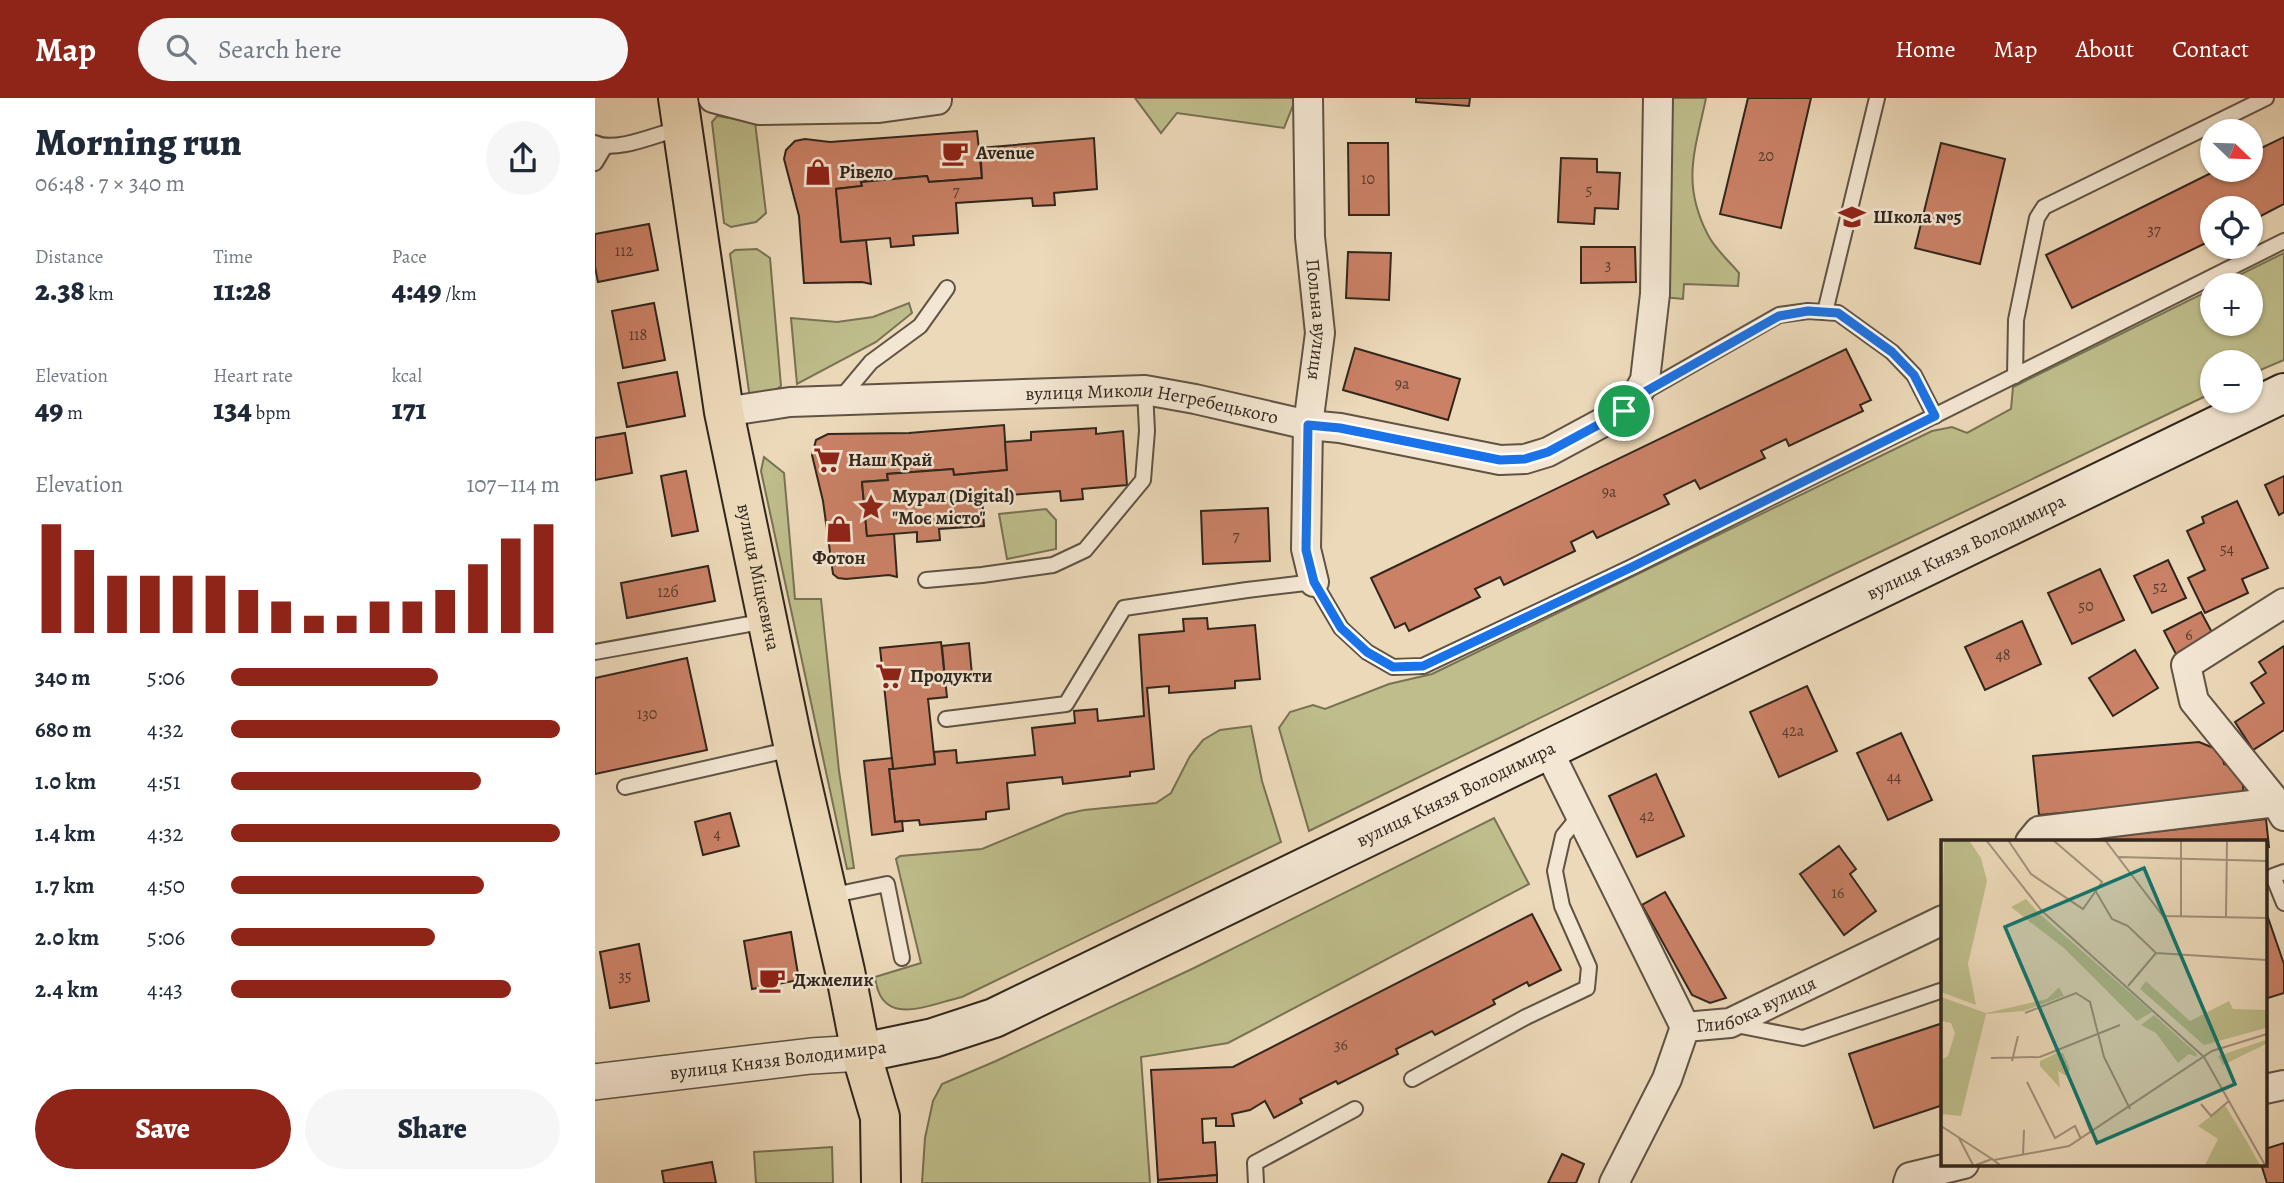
<!DOCTYPE html>
<meta charset="utf-8">
<style>
:root{--surface:#fff;--page:#f6f6f7;--text:#1f2937;--muted:#747a83;--accent:#8f2418}
body{margin:0;font-family:Alegreya,serif;background:var(--page);color:var(--text);height:100vh;display:flex;flex-direction:column;font-size:26px;white-space:nowrap}
*{box-sizing:border-box;margin:0}
p{font-size:23px;color:var(--muted)}
.icon{flex:none;width:38px;height:38px;fill:none;stroke:currentColor;stroke-width:2;stroke-linecap:round;stroke-linejoin:round}
.map{position:relative;flex:1;overflow:hidden}
.panel{display:flex;flex-direction:column;background:var(--surface);width:595px}
.panel>*{flex:none}
.needle{width:46px;rotate:113deg}
.buttons{position:absolute;left:1605px;top:21px;display:grid;gap:14px}
.buttons a{display:grid;place-items:center;width:63px;height:63px;border-radius:50%;background:var(--surface);box-shadow:0 2px 5px #0004;font-size:35px}
.pin{position:absolute;display:grid;place-items:center;width:60px;height:60px;color:#fff;margin:-30px;border:4px solid #fff;border-radius:50%;box-shadow:0 2px 7px #0007}
.round{display:grid;place-items:center;flex:none;width:74px;height:74px;border-radius:37px;background:var(--page)}
.head{display:flex;align-items:center;justify-content:space-between;height:119px;padding:0 35px}
h1{font-size:38px;font-weight:800;line-height:52px}
.metrics{display:grid;grid-template-columns:repeat(3,1fr);gap:10px;height:119px;padding:7px 35px}
.metrics div{display:grid;align-content:center}
.metrics b{font-size:30px;font-weight:800}
.metrics small{font-size:19px;font-weight:400}
.metrics p{font-size:19px}
.chart{height:196px;padding:14px 35px}
.chart p{display:flex;justify-content:space-between}
.chart svg{width:100%;height:126px;margin-top:7px;stroke:var(--accent);stroke-width:6}
.primary-button{display:flex;gap:14px;margin-top:auto;padding:14px 35px}
.primary-button a{flex:1;height:80px;border-radius:42px;background:var(--accent);color:#fff;font-size:28px;font-weight:800;line-height:80px;text-align:center}
.primary-button a+a{background:var(--page);color:var(--text)}
ul{padding:0 35px;list-style:none;font-size:23px}
li{display:grid;grid-template-columns:112px 84px 1fr;align-items:center;height:52px}
li i{height:18px;border-radius:9px;background:var(--accent)}
header{display:flex;align-items:center;gap:42px;box-sizing:border-box;height:98px;padding:0 35px;background:var(--accent);color:#fff}
header strong{font-size:33px}
nav{display:flex;gap:38px;margin-inline-start:auto;font-size:24px}
.search{width:490px;height:63px;background:var(--page);display:flex;align-items:center;gap:18px;box-sizing:border-box;padding:0 24px;border-radius:38px;color:var(--muted);font-size:26px}
main{display:flex;flex:1;min-height:0}
.map>svg:first-child{display:block}
</style>
<header>
<strong>Map</strong>
<div class="search"><svg class="icon" aria-label="search" viewBox="0 0 24 24"><circle cx="10" cy="10" r="6"/><path d="M15 15l6 6"/></svg>Search here</div>
<nav><a>Home</a><a>Map</a><a>About</a><a>Contact</a></nav>
</header>
<main>
<section class="panel">
<div class="head"><div><h1>Morning run</h1><p>06:48 · 7 × 340 m</p></div><a class="round"><svg class="icon" aria-label="share" viewBox="0 0 24 24"><path d="M12 15V3M7 8l5-5 5 5M5 13v7h14v-7"/></svg></a></div>
<div class="metrics">
<div><p>Distance</p><b>2.38<small> km</small></b></div>
<div><p>Time</p><b>11:28</b></div>
<div><p>Pace</p><b>4:49<small> /km</small></b></div>
</div>
<div class="metrics">
<div><p>Elevation</p><b>49<small> m</small></b></div>
<div><p>Heart rate</p><b>134<small> bpm</small></b></div>
<div><p>kcal</p><b>171</b></div>
</div>
<div class="chart"><p><span>Elevation</span>107–114 m</p>
<svg viewBox="0 0 160 44" preserveAspectRatio="none"><path d="M5 44V6M15 44V15M25 44V24M35 44V24M45 44V24M55 44V24M65 44V29M75 44V33M85 44V38M95 44V38M105 44V33M115 44V33M125 44V29M135 44V20M145 44V11M155 44V6"/></svg>
</div>
<ul>
<li><b>340 m</b>5:06<i style="width:63%"></i></li>
<li><b>680 m</b>4:32<i style="width:100%"></i></li>
<li><b>1.0 km</b>4:51<i style="width:76%"></i></li>
<li><b>1.4 km</b>4:32<i style="width:100%"></i></li>
<li><b>1.7 km</b>4:50<i style="width:77%"></i></li>
<li><b>2.0 km</b>5:06<i style="width:62%"></i></li>
<li><b>2.4 km</b>4:43<i style="width:85%"></i></li>
</ul>
<div class="primary-button"><a>Save</a><a>Share</a></div>
</section>
<div class="map">
<svg width="1689" height="1085" viewBox="0 0 1689 1085">
<rect width="100%" height="100%" fill="#ecd9b9"/>
<filter id="stains"><feTurbulence type="fractalNoise" baseFrequency=".00286" numOctaves="4"/><feColorMatrix values="0 0 0 0 .2 0 0 0 0 .09 0 0 0 0 .02 0 0 0 .5 -.17"/></filter>
<radialGradient id="worn" r=".72"><stop offset=".6" stop-color="#630" stop-opacity="0"/><stop offset="1" stop-color="#630" stop-opacity=".3"/></radialGradient>
<g fill="#bebd8b" stroke="#787254" stroke-width="2">
<path d="M540,0h161l-12,30 -107,-15 -16,20z"/>
<path d="M1071,0h40c-11,53 -25,85 2,137 7,14 21,26 31,38l-1,13 -54,-2 -1,15 -20,-2z"/>
<path d="M122,18l38,6 11,91 -10,9 -25,5 -7,-4 -12,-101z"/>
<path d="M162,151l13,9 11,128 -11,8 -20,5 -20,-145 5,-4z"/>
<path d="M1689,155v107l-33,14v-12h-39v31l-380,182 -523,256 -30,-103 11,-16 23,-7 12,4 64,-25 43,-10 500,-243 20,-4 15,6 44,-24 2,-22 199,-98v35h39v-39h-32z"/>
<path d="M314,205l3,10 -36,29 -79,42 -6,-66 46,4 36,-5z"/>
<path d="M169,359l20,16 11,126h26l18,172 15,97 -7,1 -86,-398z"/>
<path d="M451,411l10,11v29l-49,10 -8,-45z"/>
<path d="M656,628l11,55 19,61 -319,155c-35,8 -81,32 -87,-20l46,-14 -25,-104 4,-3 82,-7 84,-35 18,-4 72,-7 15,-10 19,-37 13,-16 17,-10z"/>
<path d="M899,720l35,66 -301,159 -87,14 9,126h-228l3,-45 8,-37 9,-17 54,-23 198,-93z"/>
<path d="M237,1049l1,36h-77l-2,-31z"/>
</g>
<g fill="#ca8166" stroke="#31261d" stroke-width="2">
<path d="M821,0h54l-1,8 -53,-4z"/>
<path d="M1153,0h63l-30,130 -61,-14z"/>
<path d="M382,33l5,47 -53,4 -2,-6 -66,6 1,4 -26,3 5,53 25,-2 5,44 -9,-2 -58,1 -5,-67 -15,-57 2,-9 9,-9 10,-2 25,3z"/>
<path d="M1689,39v67l-33,17v-13h-39v32l-140,68 -26,-53 171,-85h34v-17z"/>
<path d="M499,40l3,51 -43,4 1,12 -22,1 -1,-8 -76,5 2,30 -45,3 1,9 -23,2 -1,-9 -49,4 -5,-53 26,-3 -1,-4 66,-6 2,6 53,-4 -2,-30z"/>
<path d="M753,45h40l1,72h-40z"/>
<path d="M1346,45l64,16 -25,105 -65,-16z"/>
<path d="M966,60l36,1v13l23,1 -2,36 -23,-1 -1,16 -36,-2z"/>
<path d="M54,126l9,46 -60,12 -3,-15v-33z"/>
<path d="M986,149h54l1,35 -55,1z"/>
<path d="M753,154l43,1 -2,47 -43,-2z"/>
<path d="M59,205l11,57 -42,8 -11,-57z"/>
<path d="M760,250l105,31 -12,41 -105,-30z"/>
<path d="M1251,251l25,51 -11,5 3,6 -74,35 -3,-7 -25,12 4,7 -65,31 -5,-9 -31,15 5,9 -72,34 -4,-7 -22,11 4,9 -71,34 -4,-8 -25,12 5,8 -71,34 -4,-8 -10,5 -24,-50z"/>
<path d="M82,274l8,44 -58,11 -9,-44z"/>
<path d="M409,327l3,45 -53,5 -1,-6 -66,5 1,6 -26,2 5,54 27,-3 3,44 -8,-2 -43,4 -8,-1 -5,-4 -10,-73 -11,-46 4,-15 12,-6 81,-1z"/>
<path d="M501,330v6l27,-3 4,54 -45,4 1,10 -22,2 -1,-10 -78,6 2,29 -45,3 1,11 -23,2v-10l-50,4 -5,-54 26,-2 -1,-6 66,-5 1,6 53,-5 -2,-28 26,-2v-8z"/>
<path d="M30,335l7,40 -37,7v-42z"/>
<path d="M91,373l12,60 -26,5 -11,-60z"/>
<path d="M1689,378v36l-5,3 -14,-30z"/>
<path d="M1642,403l31,67 -26,11 6,14 -43,20 -17,-35 17,-8 -18,-39 17,-8 -2,-6z"/>
<path d="M673,410l2,53 -67,3 -2,-53z"/>
<path d="M1573,462l18,38 -34,15 -18,-37z"/>
<path d="M113,468l7,35 -88,17 -6,-35z"/>
<path d="M1505,471l24,51 -52,24 -24,-51z"/>
<path d="M1606,514l14,26 -37,20 -14,-27z"/>
<path d="M612,520l1,11 47,-4 5,54 -25,2v7l-66,5v-7l-22,2 7,81 -24,3v4l-67,8 -1,-7 -55,6 2,26 -23,3v7l-66,6 -1,-5 -24,2 -6,-53 46,-5 -1,-12 22,-2 1,13 78,-8 -3,-27 43,-5 -1,-12 23,-2 1,12 46,-5 -5,-81 45,-4 -1,-12z"/>
<path d="M1427,523l19,43 -56,26 -20,-43z"/>
<path d="M346,544l6,55 -19,2 7,65 -42,5 -13,-121z"/>
<path d="M374,545l3,32 -27,3 -3,-32z"/>
<path d="M1689,548v84l-31,20 -18,-28 29,-19 -13,-20 15,-10 -7,-11z"/>
<path d="M1540,552l23,38 -45,28 -24,-38z"/>
<path d="M92,560l20,92 -112,24v-96z"/>
<path d="M1212,588l30,65 -58,26 -29,-65z"/>
<path d="M1306,635l31,67 -44,20 -31,-67z"/>
<path d="M1604,644l22,9 3,13 17,5 3,27 -205,19 -6,-59z"/>
<path d="M297,660l1,11h-4l6,53 7,-1 1,10 -31,4 -8,-74z"/>
<path d="M1061,676l28,62 -47,21 -28,-61z"/>
<path d="M135,715l9,33 -36,9 -8,-33z"/>
<path d="M1671,721l3,28 -4,1v-6h-201z"/>
<path d="M1244,748l17,23 -6,5 26,37 -32,24 -44,-61z"/>
<path d="M1070,794l61,106 -16,5 -18,-8 -50,-90z"/>
<path d="M1670,811l19,55v29l-19,6z"/>
<path d="M937,816l29,56 -32,16 -2,-4 -34,18 2,4 -60,31 -3,-4 -36,18 2,5 -60,30 -2,-3 -36,18 2,4 -28,15 -9,-17 -15,9 -18,4 2,12h-18v-8l-14,1 1,24 12,-1 2,33 -59,5 -7,-110 82,-3z"/>
<path d="M196,834l8,48 -47,9 -8,-48z"/>
<path d="M44,846l10,57 -39,7 -10,-56z"/>
<path d="M1348,925v82l-69,23 -25,-74z"/>
<path d="M1689,1045v40h-17l-6,-19h4v-15z"/>
<path d="M967,1056l22,10 -8,19h-28z"/>
<path d="M117,1064l4,21h-52l-2,-12z"/>
<path d="M622,1077v8h-59v-3z"/>
</g>
<g fill="none" stroke-linecap="round" stroke-linejoin="round">
<defs>
<g id="service">
<path d="M0,45c21,10 62,-9 86,-15"/>
<path d="M0,65l9,-15"/>
<path d="M1230,214l52,-214"/>
<path d="M1420,278l1,-56 21,-102 7,-11 222,-109"/>
<path d="M1049,294l135,-77 29,-4 30,2 54,39 22,23 21,41"/>
<path d="M245,301l31,-37 49,-36 27,-38"/>
<path d="M331,482l56,-5 71,-10 32,-15 58,-70 4,-49 -2,-41"/>
<path d="M0,554l171,-31"/>
<path d="M351,621l120,-15 58,-96 123,-18 67,-8 27,46 26,24 26,15 30,-1 209,-99 652,-326"/>
<path d="M30,689l167,-38"/>
<path d="M1689,774l-11,4 11,27"/>
<path d="M234,798l58,-12 15,74"/>
<path d="M1141,927l67,13 140,-48"/>
<path d="M817,981l114,-62 61,-29 2,-21 -27,-61 -7,-35 8,-35 17,-21"/>
<path d="M661,1085l-1,-20 100,-54"/>
</g>
<g id="minor">
<path d="M118,0l46,12 120,-2 58,-8"/>
<path id="s1" d="M713,0l2,139 10,96 -12,92 -2,124 8,33"/>
<path id="s2" d="M129,314l66,-10 355,-12 50,9 113,26 32,3 160,32 25,-1 23,-7 76,-41 12,-14 9,-17 10,-86 3,-196"/>
<path d="M1689,505l-98,62 8,36 82,101 8,14"/>
<path d="M953,652l137,277"/>
<path d="M1435,744l9,-11 237,-29"/>
<path d="M1670,991l19,-4"/>
<path id="s3" d="M1019,1085l53,-104 18,-52 45,-4 213,-103"/>
<path d="M1313,1085l2,-6 54,-13"/>
</g>
<path id="tertiary" d="M0,984l216,-26 50,-3"/>
<g id="secondary">
<path id="s4" d="M266,955l72,-15 61,-20 1290,-625"/>
</g>
<g id="primary">
<path id="s5" d="M83,0l46,314 70,337 51,222 16,82 19,64 1,66"/>
</g>
</defs>
<use href="#service" stroke="#605344" stroke-width="18"/>
<use href="#minor" stroke="#605344" stroke-width="32"/>
<use href="#tertiary" stroke="#605344" stroke-width="38"/>
<use href="#secondary" stroke="#31261d" stroke-width="42"/>
<use href="#primary" stroke="#31261d" stroke-width="42"/>
<use href="#service" stroke="#f3e6d2" stroke-width="14"/>
<use href="#minor" stroke="#f3e6d2" stroke-width="28"/>
<use href="#tertiary" stroke="#f3e6d2" stroke-width="35"/>
<use href="#secondary" stroke="#f3e6d2" stroke-width="38"/>
<use href="#primary" stroke="#ecd9b9" stroke-width="38"/>
</g>
<g fill="none" stroke-linecap="round" stroke-linejoin="round">
<defs>
<path id="route" d="M1213,213l30,2 54,39 22,23 21,41 -303,151 -209,99 -30,1 -26,-15 -26,-24 -27,-46 -8,-32 2,-125 32,3 160,32 25,-1 23,-7 76,-41 12,-14 143,-81z"/>
</defs>
<use href="#route" stroke="#fff" stroke-width="14"/>
<use href="#route" stroke="#1a73e8" stroke-width="9"/>
</g>
<defs>
<symbol id="cafe-bare" viewBox="-9 -9 18 18"><path d="M-5.5-4.5H6V0H3Q3 3.5 0 3.5H-2.5Q-5.5 3.5-5.5 0ZM3-3.2v2h1.7v-2ZM-6 4.5H4V6H-6Z" fill="#8f2418" stroke="#f3e6d2" stroke-width="2.5" paint-order="stroke"/></symbol>
<symbol id="shop-bare" viewBox="-9 -9 18 18"><path d="M-5-2.5h2.3a2.7 3.5 0 0 1 5.4 0H5L5.5 6h-11ZM-1.5-2.5h3a1.5 2.3 0 0 0-3 0Z" fill="#8f2418" stroke="#f3e6d2" stroke-width="2.5" paint-order="stroke"/></symbol>
<symbol id="school-bare" viewBox="-9 -9 18 18"><path d="M0-5L7-2L0 1L-7-2ZM-4 1L0 2.5L4 1V4Q0 6-4 4Z" fill="#8f2418" stroke="#f3e6d2" stroke-width="2.5" paint-order="stroke"/></symbol>
<symbol id="supermarket-bare" viewBox="-9 -9 18 18"><path d="M-6-5.5h2.5l.6 2H6L4.5 2H-2.5L-4.4-4H-6ZM-1.5 3.2a1.3 1.3 0 1 0 .1 0ZM3 3.2a1.3 1.3 0 1 0 .1 0Z" fill="#8f2418" stroke="#f3e6d2" stroke-width="2.5" paint-order="stroke"/></symbol>
<symbol id="sight-bare" viewBox="-9 -9 18 18"><path d="M0-6L1.8-2.2L6-1.7L2.9 1.2L3.7 5.4L0 3.3L-3.7 5.4L-2.9 1.2L-6-1.7L-1.8-2.2Z" fill="#8f2418" stroke="#f3e6d2" stroke-width="2.5" paint-order="stroke"/></symbol>
</defs>
<g fill-rule="evenodd">
<use href="#cafe-bare" x="341" y="36" width="38" height="38"/>
<use href="#shop-bare" x="204" y="55" width="38" height="38"/>
<use href="#school-bare" x="1238" y="100" width="38" height="38"/>
<use href="#supermarket-bare" x="213" y="343" width="38" height="38"/>
<use href="#sight-bare" x="257" y="390" width="38" height="38"/>
<use href="#shop-bare" x="225" y="412" width="38" height="38"/>
<use href="#supermarket-bare" x="275" y="559" width="38" height="38"/>
<use href="#cafe-bare" x="158" y="863" width="38" height="38"/>
</g>
<g text-anchor="middle" dominant-baseline="central" stroke-width="5" stroke-linejoin="round" paint-order="stroke">
<g font-size="16" fill="#573d2f">
<text x="1171" y="58">20</text>
<text x="773" y="81">10</text>
<text x="994" y="92">5</text>
<text x="361" y="93">7</text>
<text x="1559" y="132">37</text>
<text x="29" y="153">112</text>
<text x="1013" y="167">3</text>
<text x="43" y="237">118</text>
<text x="807" y="286">9а</text>
<text x="1014" y="394">9а</text>
<text x="641" y="438">7</text>
<text x="1632" y="451">54</text>
<text x="1565" y="489">52</text>
<text x="73" y="494">12б</text>
<text x="1491" y="508">50</text>
<text x="1594" y="537">6</text>
<text x="1408" y="557">48</text>
<text x="52" y="616">130</text>
<text x="1198" y="633">42а</text>
<text x="1299" y="679">44</text>
<text x="1052" y="718">42</text>
<text x="122" y="736">4</text>
<text x="1243" y="795">16</text>
<text x="30" y="878">35</text>
<text x="746" y="947">36</text>
</g>
<g font-size="19" font-weight="bold" fill="#31261d" stroke="#f3e6d2" text-anchor="start">
<text x="381" y="55">Avenue</text>
<text x="244" y="74">Рівело</text>
<text x="1278" y="119">Школа №5</text>
<text x="253" y="362">Наш Край</text>
<text x="297" y="398">Мурал (Digital)<tspan x="297" dy="22">"Моє місто"</tspan></text>
<text x="244" y="460" text-anchor="middle">Фотон</text>
<text x="315" y="578">Продукти</text>
<text x="198" y="882">Джмелик</text>
</g>
<g font-size="19" fill="#31261d" stroke="#f3e6d2">
<text stroke="none"><textPath href="#s1" startOffset="222">Польна вулиця</textPath></text>
<text stroke="none"><textPath href="#s2" startOffset="430">вулиця Миколи Негребецького</textPath></text>
<text stroke="none"><textPath href="#s4" startOffset="1218">вулиця Князя Володимира</textPath></text>
<text stroke="none"><textPath href="#s5" startOffset="486">вулиця Міцкевича</textPath></text>
<text stroke="none"><textPath href="#s4" startOffset="651">вулиця Князя Володимира</textPath></text>
<text stroke="none"><textPath href="#s3" startOffset="247">Глибока вулиця</textPath></text>
<text transform="translate(183 962) rotate(-7)">вулиця Князя Володимира</text>
</g>
</g>
<g transform="translate(1346 742)">
<rect width="326" height="326" fill="#ecd9b9"/>
<path d="M3,0h25l12,18 6,23 -19,83 8,41 -35,-13zM85,59l16,17 110,96 -15,9 -72,-72 -54,-42zM205,141l44,40 39,-20 4,8 33,1v18l-62,17 -64,-56zM118,147l5,9 -40,15 -38,3 -25,102 -20,-2v-54l7,-4 7,-23 -4,-10 -10,-2v-24l45,16 61,-14zM213,175l42,38 1,4 -8,-3 -11,9 -22,-30 -15,-8zM325,200v4l-43,21 -5,-9zM116,213h6l7,16 -4,7 -8,-5 2,17 -20,-22v-5zM284,265l21,35 14,25h-55l13,-26 -20,-13z" fill="#bebd8b"/>
<path fill="none" stroke="#a1917b" stroke-width="2" d="M45,0l56,71 162,146M67,0l23,34 52,35 19,-27 -49,-42M164,0l58,76 104,2M240,0v76M178,17l148,4M154,50l17,29 16,7 28,27 111,7M285,77l1,-77M187,146l28,-33M84,173l51,-20 14,9 14,55 26,52M263,217l61,108M50,218l49,-1 80,-32M71,221l6,-25M86,242l28,56 20,-12 6,13M137,259l13,34M260,264l10,12 18,-15M0,286l51,33M18,298l14,27M82,315l1,-25M53,320l75,-14 143,-95 55,-17M35,325l16,-6 8,6"/>
<path fill="#0f766e" fill-opacity="0.15" stroke="#0f766e" stroke-width="3.5" d="M203,28l91,216 -138,59 -92,-216z"/>
<rect width="326" height="326" fill="none" stroke="#31261d" stroke-width="3.5"/>
</g>
<rect width="100%" height="100%" filter="url(#stains)"/>
<rect width="100%" height="100%" fill="url(#worn)"/>
</svg>
<div class="buttons">
<a><svg class="needle" viewBox="-14 -14 28 28"><path d="M0-13l5 13h-10z" fill="#e53935"/><path d="M0 13l5-13h-10z" fill="#747a83"/></svg></a>
<a><svg class="icon" aria-label="locate" viewBox="0 0 24 24"><circle cx="12" cy="12" r="6"/><path d="M12 2v4M12 18v4M2 12h4M18 12h4"/></svg></a>
<a>+</a>
<a>−</a>
</div>
<div class="pin" style="left:1029px;top:313px;background:#1e9e55"><svg class="icon" aria-label="arrive" viewBox="0 0 24 24"><path d="M6 21V4h12l-3 4 3 4H6"/></svg></div>
</div>
</main>
